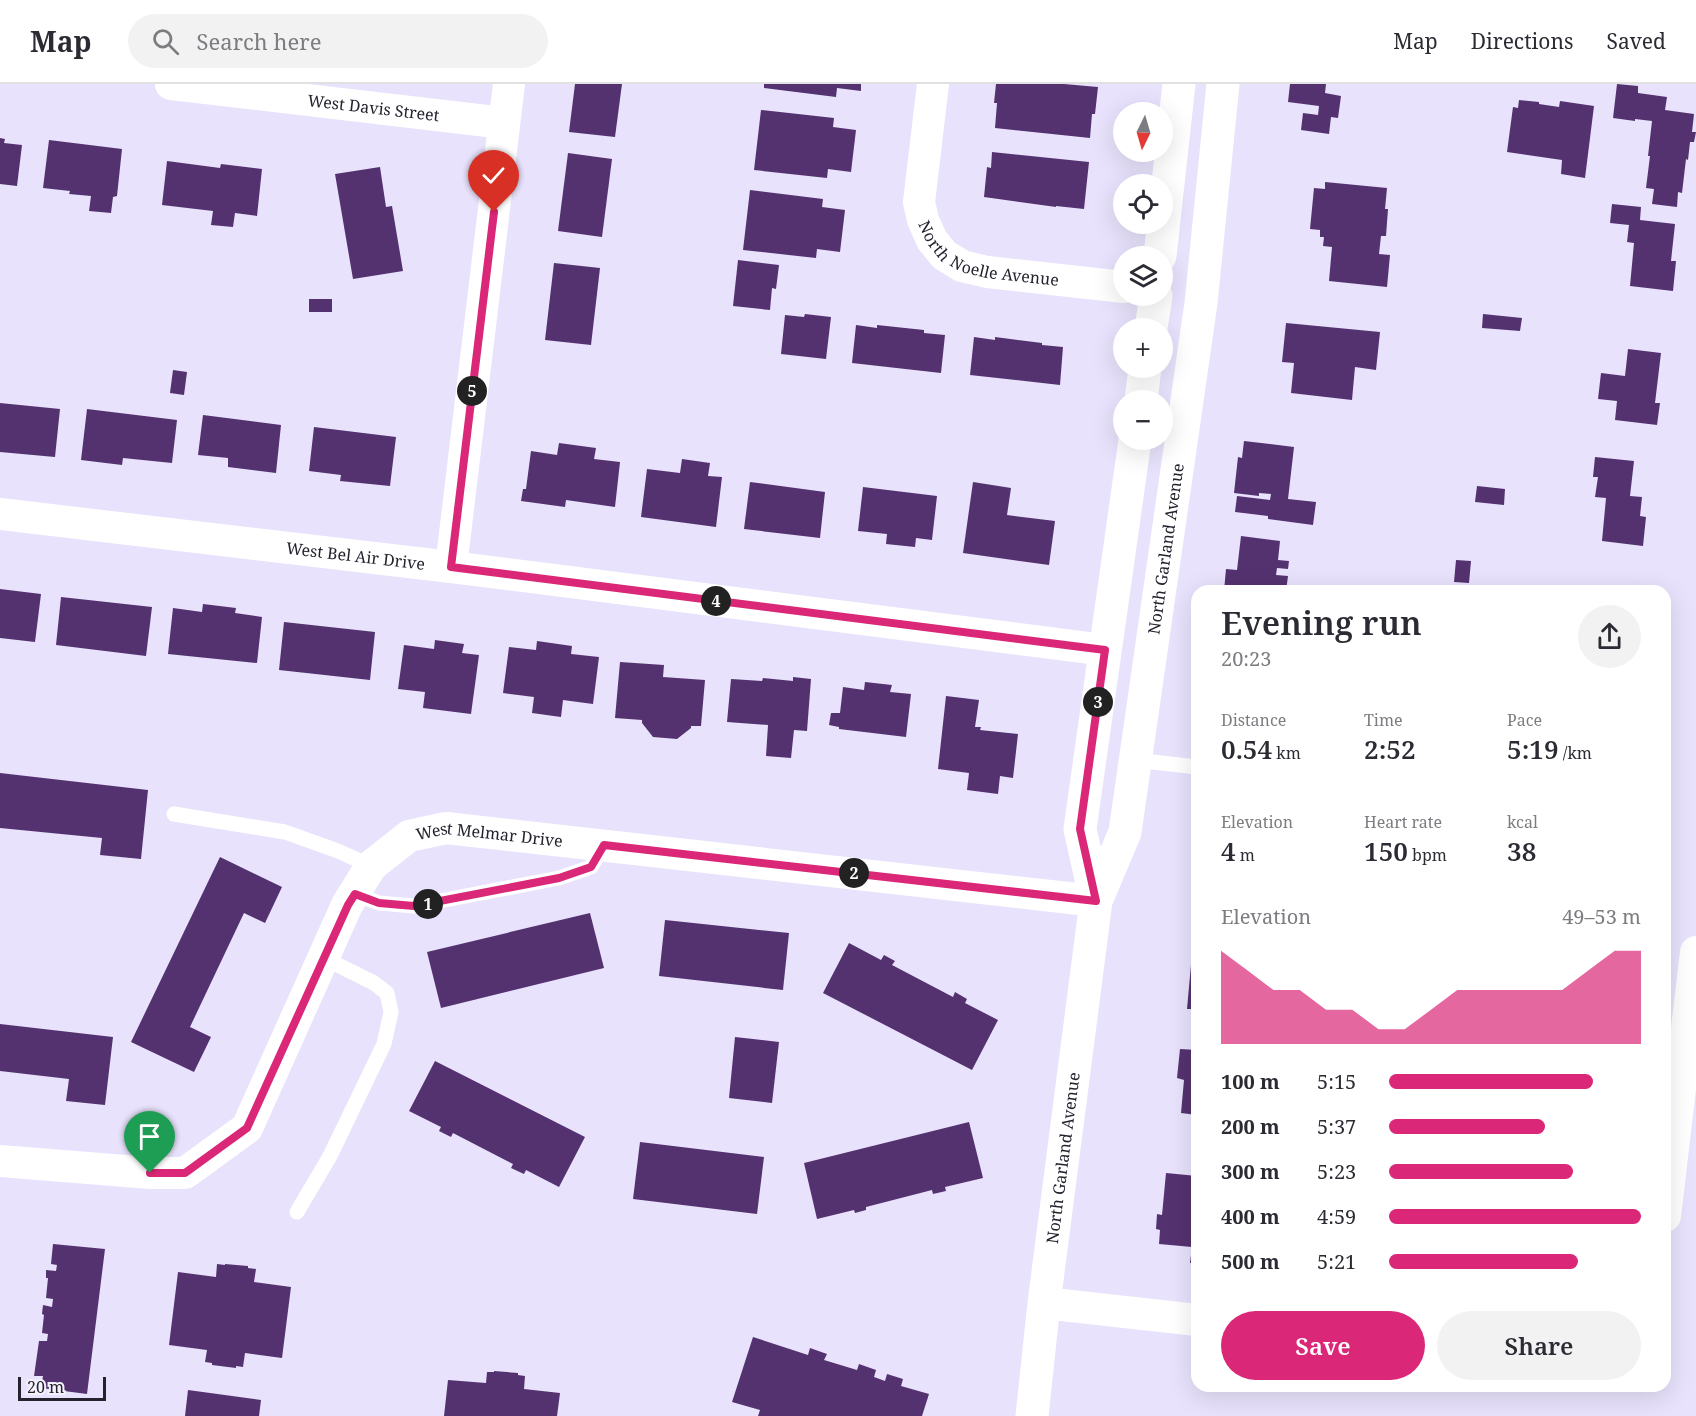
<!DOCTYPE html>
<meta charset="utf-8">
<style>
:root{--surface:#fff;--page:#f2f2f3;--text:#2b2b33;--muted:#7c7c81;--line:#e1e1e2;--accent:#db2777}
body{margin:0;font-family:"Noto Serif",serif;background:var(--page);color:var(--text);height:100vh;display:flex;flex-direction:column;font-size:22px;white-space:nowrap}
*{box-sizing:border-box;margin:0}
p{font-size:20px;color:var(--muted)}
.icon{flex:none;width:33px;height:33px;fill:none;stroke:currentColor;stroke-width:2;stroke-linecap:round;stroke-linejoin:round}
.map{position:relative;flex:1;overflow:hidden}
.side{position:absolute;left:1191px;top:501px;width:480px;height:807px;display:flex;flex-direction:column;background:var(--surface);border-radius:18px;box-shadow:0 6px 24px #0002}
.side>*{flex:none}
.needle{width:39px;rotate:185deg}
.tools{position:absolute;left:1113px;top:18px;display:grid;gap:12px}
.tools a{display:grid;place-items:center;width:60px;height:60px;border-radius:50%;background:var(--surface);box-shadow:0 6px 24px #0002;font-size:30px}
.scale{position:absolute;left:18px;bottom:15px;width:88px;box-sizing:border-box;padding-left:6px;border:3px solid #25222e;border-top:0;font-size:16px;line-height:21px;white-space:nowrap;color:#25222e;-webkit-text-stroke:4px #f5f2ff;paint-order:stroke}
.pin{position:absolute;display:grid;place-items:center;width:51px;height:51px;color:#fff;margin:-62px -26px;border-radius:50% 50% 50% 0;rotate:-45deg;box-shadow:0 0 6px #0007}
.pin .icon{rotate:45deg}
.km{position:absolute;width:30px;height:30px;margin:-15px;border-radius:50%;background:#222;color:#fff;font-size:16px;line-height:30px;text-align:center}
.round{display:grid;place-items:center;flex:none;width:63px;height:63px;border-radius:32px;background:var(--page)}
.summary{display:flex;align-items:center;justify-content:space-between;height:102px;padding:0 30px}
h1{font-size:33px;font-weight:600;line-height:45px}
.figures{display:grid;grid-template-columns:repeat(3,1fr);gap:9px;height:102px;padding:6px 30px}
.figures div{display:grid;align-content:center}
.figures b{font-size:26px;font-weight:600}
.figures small{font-size:16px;font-weight:400}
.figures p{font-size:16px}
.chart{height:168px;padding:12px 30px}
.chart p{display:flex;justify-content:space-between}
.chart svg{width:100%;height:108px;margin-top:6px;fill:var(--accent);opacity:.7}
.action{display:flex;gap:12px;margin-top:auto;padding:12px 30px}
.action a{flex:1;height:69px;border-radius:36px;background:var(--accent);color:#fff;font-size:24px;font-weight:600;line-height:69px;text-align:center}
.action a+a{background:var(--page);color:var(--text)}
ul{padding:0 30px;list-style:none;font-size:20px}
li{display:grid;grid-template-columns:96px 72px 1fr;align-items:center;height:45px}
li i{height:15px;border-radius:8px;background:var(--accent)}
header{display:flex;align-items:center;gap:36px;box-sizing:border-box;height:84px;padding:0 30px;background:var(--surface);border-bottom:2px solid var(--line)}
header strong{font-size:28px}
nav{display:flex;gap:33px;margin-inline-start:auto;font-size:21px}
.search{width:420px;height:54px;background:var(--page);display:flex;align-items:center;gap:15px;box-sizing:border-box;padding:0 21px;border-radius:33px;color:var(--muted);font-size:22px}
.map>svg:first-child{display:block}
</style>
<header>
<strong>Map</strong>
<div class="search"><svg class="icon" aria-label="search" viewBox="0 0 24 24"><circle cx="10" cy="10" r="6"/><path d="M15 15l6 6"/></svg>Search here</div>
<nav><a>Map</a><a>Directions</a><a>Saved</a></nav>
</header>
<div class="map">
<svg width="1696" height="1332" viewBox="0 0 1696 1332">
<rect width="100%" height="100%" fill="#e8e2fc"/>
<g fill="#54326f">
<path d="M575,0h47l-7,53 -46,-5z"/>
<path d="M764,0h97v7l-24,-3 -1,9 -72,-9z"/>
<path d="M996,0h68l34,3 -3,27h-3l-2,24 -95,-10 2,-25h-3z"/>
<path d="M1290,0h36l-1,9 16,3 -3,22 -7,-1 -2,17 -28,-4 2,-17 15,2 1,-9 -31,-4z"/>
<path d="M1617,0l21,2v7l29,4 -2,13 29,4 -2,18h4l-2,10h-4l-2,18 -2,-1 -4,34 -4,-1 -1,15 -25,-3 2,-15 -8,-1 4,-32h-2l4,-35 -17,-2v2l-22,-3z"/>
<path d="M1519,16l20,2v2l20,3 1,-6 34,5 -9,72 -24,-4 1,-14 -55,-8 6,-45 5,1z"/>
<path d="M761,26l73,8 -1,9 23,3 -5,42 -23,-3 -1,9 -73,-8z"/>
<path d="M0,54l5,1 -1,4 18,2 -5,41 -17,-2z"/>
<path d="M49,56l73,9 -5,47 -4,1 -2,16 -22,-2 2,-15 -22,-2 1,-3 -27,-3z"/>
<path d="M992,68l97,10 -5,47 -28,-3v1l-72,-10 3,-30 4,1z"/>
<path d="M568,69l44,6 -10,78 -44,-6z"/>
<path d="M167,77l53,7 1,-4 41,5 -5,47 -22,-3 -2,14 -22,-2 2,-14 -51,-6z"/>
<path d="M380,83l6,40 6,-1 11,65 -50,8 -18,-105z"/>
<path d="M1325,98l62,6 -2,21h3l-2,27h-5l-2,18 11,1 -3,32 -58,-6 3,-34 -9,-1 1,-9h-4v-7l-10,-1 4,-41 11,1z"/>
<path d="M750,106l73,9 -1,8 23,3 -5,42 -23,-3 -1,9 -73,-8z"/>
<path d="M1612,120l29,3 -1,13 35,4 -4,37h5l-3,30 -43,-5 4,-43 -7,-1 2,-17 -19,-2z"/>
<path d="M738,176l41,5 -3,24 -4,-1 -2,22 -37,-4z"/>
<path d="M554,179l46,5 -9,77 -46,-5z"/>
<rect x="309" y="215" width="23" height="13"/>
<path d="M805,230l26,3 -5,42 -45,-5 4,-39 19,2z"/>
<path d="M1483,230l39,4 -2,13 -38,-3z"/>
<path d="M1286,239l94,9 -4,38 -21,-3 -3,33 -61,-7 3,-30 -12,-1z"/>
<path d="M856,241l21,3v-3l47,5v3l21,2 -4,38 -89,-10z"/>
<path d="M974,253l21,3v-3l47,6v2l21,2 -3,38 -90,-10z"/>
<path d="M1628,265l33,4 -6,50h5l-3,22 -42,-5 2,-19 -19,-2 3,-26 24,3z"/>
<path d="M173,286l14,2 -3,23 -14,-2z"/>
<path d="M0,319l60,6 -5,48 -55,-5z"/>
<path d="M87,325l90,11 -5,43 -49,-5 -1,7 -41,-5z"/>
<path d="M203,331l78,10 -5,48 -48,-6v-9l-30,-3z"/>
<path d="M314,343l82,10 -6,49 -50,-5 1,-6 -32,-4z"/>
<path d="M1244,357l50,6 -6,52 28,3 -3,23 -45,-6v-3l-33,-4 2,-16 33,4 1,-6 -12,-1v3l-25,-3 4,-36 4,1z"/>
<path d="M559,359l37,5 -2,11 26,3 -5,45 -49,-7 -1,7 -44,-6 2,-12h3l5,-38 26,4z"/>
<path d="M1595,373l39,4 -4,35 12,1 -2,19 6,1 -3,29 -41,-5 4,-43 -11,-1 3,-20h-5z"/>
<path d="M682,375l28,4 -2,13 14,1 -6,50 -75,-10 6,-48 33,4z"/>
<path d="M750,398l75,10 -5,46 -76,-9z"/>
<path d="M973,398l38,6 -4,27 48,6 -6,44 -86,-12z"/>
<path d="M1477,402l28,3 -1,16 -29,-3z"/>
<path d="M863,403l74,9 -5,44 -16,-2 -1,9 -29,-3 1,-10 -29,-3z"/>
<path d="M1241,452l39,5 -2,19 11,1 -1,8 -11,-1 -1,7 12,1 -2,15h-62l2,-22 11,1z"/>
<path d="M1456,476l15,1 -2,22 -15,-1z"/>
<path d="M0,505l41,5 -6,48 -35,-4z"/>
<path d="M61,513l91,10 -6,49 -90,-11z"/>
<path d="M203,520l33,4 -1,5 27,4 -5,46 -89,-9 5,-46 29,4z"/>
<path d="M284,538l91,10 -5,48 -91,-10z"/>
<path d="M435,556l29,4 -2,9 17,2 -8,59 -48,-6 2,-16 -27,-3 6,-44 30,4z"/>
<path d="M537,557l35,5 -1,8 28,3 -6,47 -30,-4 -2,17 -29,-4 2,-16 -31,-4 6,-46 27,3z"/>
<path d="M620,578l44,3 -1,12 42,3 -4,46h-10v2l-14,11 -24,-2 -11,-14v-3l-27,-2z"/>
<path d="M793,593l18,2 -4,52 -13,-1 -3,28 -25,-2 2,-31 -41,-3 4,-43 31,2 1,-3 30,3z"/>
<path d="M865,598l27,3 -2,7 21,2 -5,43 -67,-8v-2l-10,-2 2,-12h9l3,-26 21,3z"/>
<path d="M946,612l33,4 -4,27h6l-1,3 38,4 -5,44 -13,-2 -2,18 -31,-4 2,-17 -31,-4z"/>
<path d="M0,689l148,17 -7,69 -41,-4 2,-17 -102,-10z"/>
<path d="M220,773l62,30 -17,36 -21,-10 -54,114 21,10 -17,35 -63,-30z"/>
<path d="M590,829l14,55 -163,40 -14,-56z"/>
<path d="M665,836l124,13 -6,57 -124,-14z"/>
<path d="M1194,848h3v77h-10z"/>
<path d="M849,859l32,17 3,-5 11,6 -3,4 61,32 2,-5 12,7 -2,4 33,17 -26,50 -149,-77z"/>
<path d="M0,940l113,13 -8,68 -39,-4 3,-22 -69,-8z"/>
<path d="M735,953l44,5 -7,61 -43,-5z"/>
<path d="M1180,965l17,1v65l-16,-2 3,-33 -7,-2z"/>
<path d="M435,977l150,76 -26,50 -33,-17 -2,4 -13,-6 2,-4 -60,-31 -2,4 -12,-6 2,-4 -32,-16z"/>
<path d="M969,1038l14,56 -38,9 1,4 -13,3 -1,-4 -66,17v3l-11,3 -1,-3 -37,9 -13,-56z"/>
<path d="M640,1058l124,15 -7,57 -124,-15z"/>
<path d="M1166,1089l31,3v88l-7,-1 2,-16 -33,-3 1,-14 -4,-1 1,-15 5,1z"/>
<path d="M53,1160l52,5 -18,145 -46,-6 2,-12h-9l5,-35h8l1,-7 -6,-1 2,-18 -2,-1 1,-9 9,2 1,-8 -7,-1 2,-20h-2v-8l10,1 1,-6 -6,-1z"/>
<path d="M217,1180l8,1v-1l23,2v2l8,1 -2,13 37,5 -9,71 -37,-5 -2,14 -7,-1v2l-24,-3v-2l-7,-1 2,-12 -38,-5 9,-73 38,5z"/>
<path d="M753,1253l55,18 2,-7 17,6 -3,6 33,10 2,-6 17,6 -2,7 11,4 2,-7 16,5 -2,7 28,8 -7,22h-164l2,-6 -28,-8z"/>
<path d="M494,1287l24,2v2l7,1 -1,13 36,4 -3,23h-113l4,-36 38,3 1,-11h7z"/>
<path d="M188,1306l73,10 -2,16h-74z"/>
</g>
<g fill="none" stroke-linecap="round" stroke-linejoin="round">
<g stroke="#fff" stroke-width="15">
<path d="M1135,676l62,7"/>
<path d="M174,730l111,18 53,19 33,15"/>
<path d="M355,810l24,9 35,3 145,-28 32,-11 13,-22"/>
<path d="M297,1128l33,-56 54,-112 7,-32 -4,-19 -13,-10 -50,-25"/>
</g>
<g stroke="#fff" stroke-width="32">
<path id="s1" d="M171,0l333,39"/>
<path id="s2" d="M933,0l-14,118 4,18 9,20 12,15 18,11 25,6 137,15"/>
<path id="s3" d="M0,430l451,53 654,83"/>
<path d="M451,483l58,-483"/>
<path id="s4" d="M0,1077l150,12h35l62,-45 100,-223 24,-39 38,-30 37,-8 650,73"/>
<path d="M1665,1132l31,-264"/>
<path d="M1044,1219l153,17"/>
</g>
<g stroke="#fff" stroke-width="33">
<path d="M1160,172l19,-172"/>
<path d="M1151,244l5,-32"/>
<path d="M1141,316l4,-32"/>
<path d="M1096,817l-16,-72 55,-389"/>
<path id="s5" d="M1032,1332l12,-113 52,-402 29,-69 76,-529 22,-219"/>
</g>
</g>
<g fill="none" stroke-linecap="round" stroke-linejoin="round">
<defs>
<path id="route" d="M150,1089h35l62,-45 101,-223 7,-11 24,9 35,3 145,-28 32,-11 13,-22 492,56 -16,-72 25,-179 -654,-83 43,-355"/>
</defs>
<use href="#route" stroke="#fff" stroke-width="12"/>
<use href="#route" stroke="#db2777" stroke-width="8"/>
</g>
<g text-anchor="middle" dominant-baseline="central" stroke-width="6" stroke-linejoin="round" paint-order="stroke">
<g font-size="16" fill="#25222e" stroke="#f5f2ff">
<text stroke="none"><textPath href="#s1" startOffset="204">West Davis Street</textPath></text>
<text stroke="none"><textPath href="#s2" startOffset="218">North Noelle Avenue</textPath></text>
<text stroke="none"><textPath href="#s5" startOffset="880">North Garland Avenue</textPath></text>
<text stroke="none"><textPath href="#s3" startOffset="358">West Bel Air Drive</textPath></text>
<text stroke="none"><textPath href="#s4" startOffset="682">West Melmar Drive</textPath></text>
<text stroke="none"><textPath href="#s5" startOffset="260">North Garland Avenue</textPath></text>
</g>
</g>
</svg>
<div class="tools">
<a><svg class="needle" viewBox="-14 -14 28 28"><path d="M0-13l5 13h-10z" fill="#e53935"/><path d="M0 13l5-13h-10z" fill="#7c7c81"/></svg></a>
<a><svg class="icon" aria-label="locate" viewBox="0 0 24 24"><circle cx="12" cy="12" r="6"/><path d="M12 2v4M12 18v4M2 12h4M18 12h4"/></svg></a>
<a><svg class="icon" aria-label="layers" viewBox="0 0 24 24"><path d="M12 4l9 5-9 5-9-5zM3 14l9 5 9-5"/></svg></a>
<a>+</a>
<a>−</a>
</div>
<div class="scale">20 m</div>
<div class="pin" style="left:150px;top:1089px;background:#1e9e55"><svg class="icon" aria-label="arrive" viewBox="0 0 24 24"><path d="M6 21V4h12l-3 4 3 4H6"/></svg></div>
<div class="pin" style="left:494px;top:128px;background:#d93025"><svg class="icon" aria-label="check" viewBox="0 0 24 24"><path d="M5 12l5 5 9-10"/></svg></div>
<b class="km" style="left:428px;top:820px">1</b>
<b class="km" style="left:854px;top:789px">2</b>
<b class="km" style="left:1098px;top:618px">3</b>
<b class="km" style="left:716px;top:517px">4</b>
<b class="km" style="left:472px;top:307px">5</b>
<section class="side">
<div class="summary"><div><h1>Evening run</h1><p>20:23</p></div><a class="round"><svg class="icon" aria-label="share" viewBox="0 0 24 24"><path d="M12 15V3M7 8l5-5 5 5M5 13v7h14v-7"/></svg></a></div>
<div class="figures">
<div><p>Distance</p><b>0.54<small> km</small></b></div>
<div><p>Time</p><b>2:52</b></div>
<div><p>Pace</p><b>5:19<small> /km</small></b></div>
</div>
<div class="figures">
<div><p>Elevation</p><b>4<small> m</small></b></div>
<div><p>Heart rate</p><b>150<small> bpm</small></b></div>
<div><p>kcal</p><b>38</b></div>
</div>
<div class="chart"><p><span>Elevation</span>49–53 m</p>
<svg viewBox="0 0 160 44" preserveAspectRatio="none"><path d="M0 44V6L10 14L20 22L30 22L40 30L50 30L60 38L70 38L80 30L90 22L100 22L110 22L120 22L130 22L140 14L150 6L160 6V44z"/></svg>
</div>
<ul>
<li><b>100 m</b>5:15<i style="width:81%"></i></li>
<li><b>200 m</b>5:37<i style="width:62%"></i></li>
<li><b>300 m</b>5:23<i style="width:73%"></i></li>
<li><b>400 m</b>4:59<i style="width:100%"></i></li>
<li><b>500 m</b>5:21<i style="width:75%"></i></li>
</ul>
<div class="action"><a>Save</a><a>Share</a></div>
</section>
</div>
